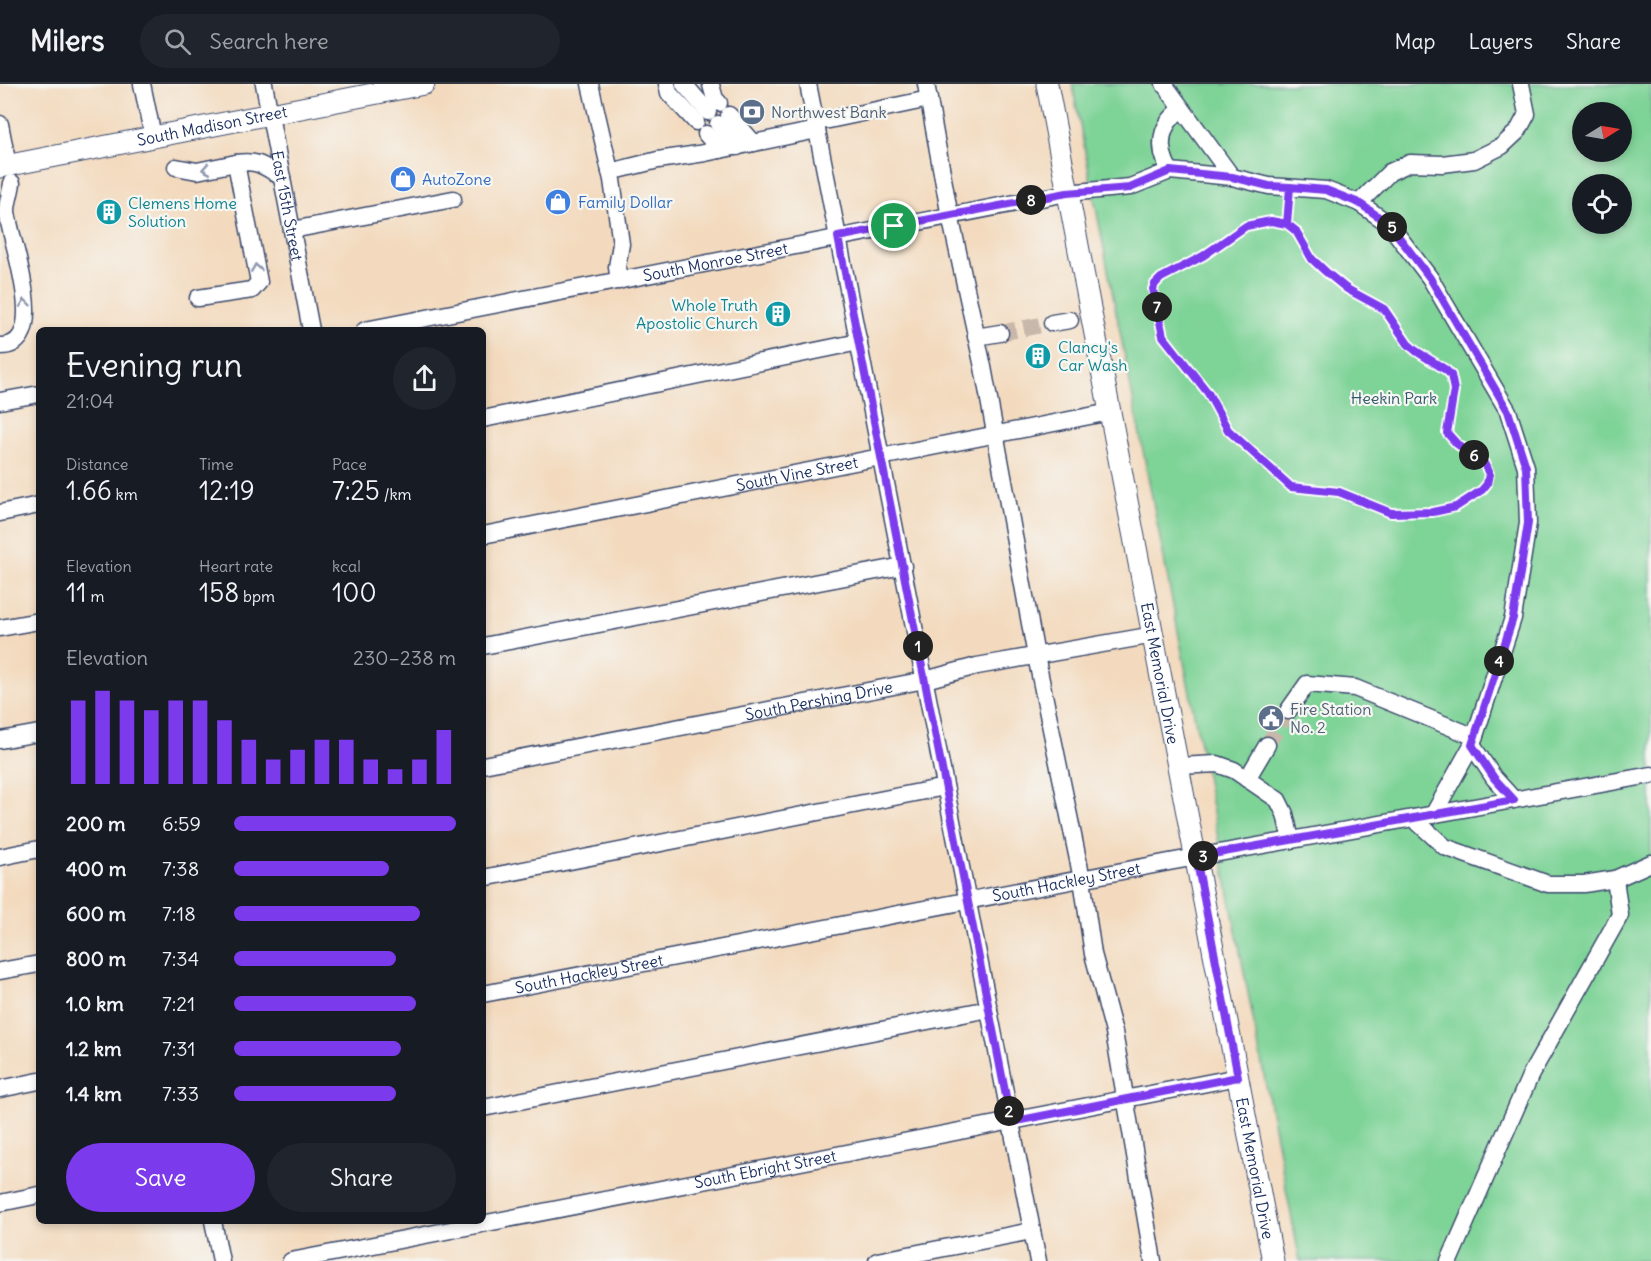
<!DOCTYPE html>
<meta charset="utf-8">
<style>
:root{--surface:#171b24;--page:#20242c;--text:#f1f3f6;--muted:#9ea1a6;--line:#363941;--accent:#7c3aed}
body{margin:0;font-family:Delius,sans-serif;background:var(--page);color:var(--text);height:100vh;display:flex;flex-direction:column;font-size:22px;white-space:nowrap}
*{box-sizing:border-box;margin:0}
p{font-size:20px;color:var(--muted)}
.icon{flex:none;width:33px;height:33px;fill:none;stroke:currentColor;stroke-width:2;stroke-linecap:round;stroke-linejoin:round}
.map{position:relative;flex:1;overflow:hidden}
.panel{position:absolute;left:36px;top:243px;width:450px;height:897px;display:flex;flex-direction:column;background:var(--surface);border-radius:9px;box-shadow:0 3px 9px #0003}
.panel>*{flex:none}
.needle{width:39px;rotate:79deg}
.controls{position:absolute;left:1572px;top:18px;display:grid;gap:12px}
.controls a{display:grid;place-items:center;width:60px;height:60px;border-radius:50%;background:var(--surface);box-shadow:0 3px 9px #0003;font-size:30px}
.pin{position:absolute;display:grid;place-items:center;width:51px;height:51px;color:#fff;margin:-26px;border:3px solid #fff;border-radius:50%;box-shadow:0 2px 6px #0007}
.km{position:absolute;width:30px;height:30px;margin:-15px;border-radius:50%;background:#222;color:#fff;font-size:16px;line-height:30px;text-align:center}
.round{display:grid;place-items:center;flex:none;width:63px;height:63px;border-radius:32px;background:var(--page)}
.overview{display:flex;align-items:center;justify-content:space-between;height:102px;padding:0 30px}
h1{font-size:33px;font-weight:600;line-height:45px}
.stats{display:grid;grid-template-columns:repeat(3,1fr);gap:9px;height:102px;padding:6px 30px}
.stats div{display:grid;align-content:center}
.stats b{font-size:26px;font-weight:600}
.stats small{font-size:16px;font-weight:400}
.stats p{font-size:16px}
.chart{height:168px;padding:12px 30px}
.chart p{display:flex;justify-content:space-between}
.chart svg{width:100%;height:108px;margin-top:6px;stroke:var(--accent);stroke-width:6}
.button{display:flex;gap:12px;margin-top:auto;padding:12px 30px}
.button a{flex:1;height:69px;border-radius:36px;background:var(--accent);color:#fff;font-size:24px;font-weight:600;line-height:69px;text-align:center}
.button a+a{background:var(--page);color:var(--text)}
ul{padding:0 30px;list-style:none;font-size:20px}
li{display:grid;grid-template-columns:96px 72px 1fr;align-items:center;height:45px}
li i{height:15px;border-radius:8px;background:var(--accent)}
header{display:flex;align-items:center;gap:36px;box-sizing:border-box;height:84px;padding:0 30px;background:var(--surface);border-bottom:2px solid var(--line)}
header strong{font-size:28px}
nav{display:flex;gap:33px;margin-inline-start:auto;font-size:21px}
.search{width:420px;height:54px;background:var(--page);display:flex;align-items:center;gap:15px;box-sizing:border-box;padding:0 21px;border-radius:33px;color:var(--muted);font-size:22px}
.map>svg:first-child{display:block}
</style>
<header>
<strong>Milers</strong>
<div class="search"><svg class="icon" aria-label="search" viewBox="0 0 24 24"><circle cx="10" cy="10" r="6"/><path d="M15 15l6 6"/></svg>Search here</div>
<nav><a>Map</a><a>Layers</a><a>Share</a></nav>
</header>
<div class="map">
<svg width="1651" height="1177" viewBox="0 0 1651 1177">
<rect width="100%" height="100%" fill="#f6f6f2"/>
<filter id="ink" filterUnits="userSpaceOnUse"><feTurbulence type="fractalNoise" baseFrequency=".0167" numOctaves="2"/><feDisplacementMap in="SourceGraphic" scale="12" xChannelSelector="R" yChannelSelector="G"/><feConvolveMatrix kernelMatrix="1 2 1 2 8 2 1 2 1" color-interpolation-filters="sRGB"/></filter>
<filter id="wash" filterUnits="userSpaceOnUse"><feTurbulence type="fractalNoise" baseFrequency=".008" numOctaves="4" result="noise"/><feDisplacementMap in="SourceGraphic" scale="24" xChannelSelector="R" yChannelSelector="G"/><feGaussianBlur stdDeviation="1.35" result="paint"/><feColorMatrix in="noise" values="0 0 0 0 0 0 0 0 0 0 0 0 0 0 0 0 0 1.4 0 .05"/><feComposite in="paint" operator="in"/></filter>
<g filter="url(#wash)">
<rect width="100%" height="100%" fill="#f3dabe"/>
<path fill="#7ed397" stroke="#4c817a" stroke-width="1.5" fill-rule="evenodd" d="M1072,0h579v1177h-351zM1582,28h40v40h-40zM1582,100h40v40h-40z"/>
</g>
<g filter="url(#ink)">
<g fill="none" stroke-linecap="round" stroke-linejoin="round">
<g stroke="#c8b8ab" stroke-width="16" stroke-dasharray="16 8" stroke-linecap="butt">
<path d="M1000,249l52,-10"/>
<path d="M1267,661l21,-34"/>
</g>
<defs>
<g id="minor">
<path d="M142,0l11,53"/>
<path id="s1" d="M264,0l47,246"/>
<path d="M590,0l22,96 9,64 -4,23 2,14"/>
<path d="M667,0l2,9 27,29"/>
<path d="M684,0l24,28"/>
<path d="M808,0l230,1177"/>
<path d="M926,0l22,122 35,161 53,289 46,223 11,75 21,78 39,229"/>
<path d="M1164,0l68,93"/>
<path d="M711,1l4,14 4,4"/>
<path d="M729,31l25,28"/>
<path d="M815,37l14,-1 100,-21"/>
<path d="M0,40l8,42"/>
<path d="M718,40l19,23"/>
<path d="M706,50l14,16"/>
<path d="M176,83l21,4 39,-8"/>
<path d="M1170,87c-13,-23 -11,-46 12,-62"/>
<path d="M610,88l48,-12 47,-7 112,-23"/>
<path d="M1359,119l31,-31 20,-9 32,1 32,-4 28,-14 16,-15 9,-17 -6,-30"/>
<path d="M292,146l161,-31"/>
<path d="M198,214l54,-8 7,-8 -23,-119c23,-3 27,3 46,14"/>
<path d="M1052,239l18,-3"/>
<path id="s2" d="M365,246l702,-137 63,-6 40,-16 62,6 37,9 57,4 33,13 30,21 41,54 78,133 18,56 2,56 -15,95 -41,127 -39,70"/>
<path d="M976,253l24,-4"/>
<path d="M0,262c53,1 9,-108 7,-135 0,-9 4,-19 5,-28"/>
<path d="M0,317l39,-7"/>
<path d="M483,335l376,-77"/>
<path d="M0,429l39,-8"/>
<path id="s3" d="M483,451l627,-123"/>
<path d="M0,544l39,-7"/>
<path d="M483,562l420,-80"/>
<path d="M1288,627l19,-27 48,4 120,49"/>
<path d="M0,656l39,-7"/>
<path d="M1472,661l22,33 20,22"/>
<path id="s4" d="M483,681l442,-85 52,-14 177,-31"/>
<path d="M1179,682l38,-2 17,6 44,30 7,14 6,26"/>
<path d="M1247,695l20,-34"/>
<path d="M1413,734l32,29 103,37h36l31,-5 36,-16"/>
<path d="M0,773l39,-8"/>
<path d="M483,794l462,-91"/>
<path d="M0,887l39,-7"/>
<path id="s5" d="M483,910l686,-132 482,-87"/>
<path d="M0,1005l39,-8"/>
<path d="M483,1024l506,-99"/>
<path d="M0,1119l39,-8"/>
<path d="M213,1137l8,40"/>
<path id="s6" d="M291,1177l947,-184"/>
<path d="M877,1177l155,-30"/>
<path d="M1449,1177l82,-187 89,-159 -5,-36"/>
</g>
<g id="major">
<path id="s7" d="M1047,0l226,1177"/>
<path id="s8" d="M0,83l424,-83"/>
</g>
</defs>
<use href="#minor" stroke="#3b496c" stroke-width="19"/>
<use href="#major" stroke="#3b496c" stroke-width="23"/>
<g stroke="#3b496c" stroke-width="3" stroke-dasharray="1.5 4.5" stroke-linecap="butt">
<path d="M1271,137l12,1 10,5 19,32 14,13 21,17 37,20 24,35 8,7 30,19 5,5 3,15 -8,36 1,7 10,11 27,19 3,6 2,11 -7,10 -32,19 -17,3 -42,1 -52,-21 -51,-7 -60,-55 -20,-37 -40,-48 -5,-9 -10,-47 2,-5 6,-6 42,-22 43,-30z"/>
<path d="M1286,140l2,-23"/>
</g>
<use href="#minor" stroke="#fff" stroke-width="16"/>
<use href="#major" stroke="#fff" stroke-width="21"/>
</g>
<defs><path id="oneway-chevron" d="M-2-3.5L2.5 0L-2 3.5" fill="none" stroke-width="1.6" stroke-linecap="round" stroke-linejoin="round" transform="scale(1.5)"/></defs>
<g stroke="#8d97ae">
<use href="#oneway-chevron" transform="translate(206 85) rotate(170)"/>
<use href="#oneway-chevron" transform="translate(256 184) rotate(-99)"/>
<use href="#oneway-chevron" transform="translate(25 219) rotate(-97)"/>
</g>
</g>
<g fill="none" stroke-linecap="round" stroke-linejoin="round" filter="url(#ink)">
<defs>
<path id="route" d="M894,142l-56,11 173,885 227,-45 -42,-220 318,-57 -20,-22 -22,-33 41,-127 15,-95 -2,-56 -18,-56 -78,-133 -41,-54 -30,-21 -33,-13 -36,-3 -3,37 9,7 16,28 14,13 21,17 37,20 24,35 8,7 30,19 5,5 3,15 -7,43 10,11 27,19 5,11 -2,10 -5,6 -26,17 -23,5 -42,1 -52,-21 -48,-5 -63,-57 -20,-37 -45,-57 -10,-47 2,-5 6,-6 42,-22 43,-30 25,-5 16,3 3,-37 -21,-1 -37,-9 -62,-6 -40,17 -63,5 -173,33"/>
</defs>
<use href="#route" stroke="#fff" stroke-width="12"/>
<use href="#route" stroke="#7c3aed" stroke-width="8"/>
</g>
<defs>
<symbol id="bank-disc" viewBox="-11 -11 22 22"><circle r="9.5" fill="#5c6f8a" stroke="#f6f6f2"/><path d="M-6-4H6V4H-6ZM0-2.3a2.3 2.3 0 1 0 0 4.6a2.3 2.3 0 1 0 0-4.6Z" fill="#fff"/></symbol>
<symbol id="shop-disc" viewBox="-11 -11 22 22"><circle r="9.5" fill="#3f7fe0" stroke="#f6f6f2"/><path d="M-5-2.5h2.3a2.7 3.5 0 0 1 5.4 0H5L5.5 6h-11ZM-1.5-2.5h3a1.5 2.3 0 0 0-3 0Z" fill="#fff"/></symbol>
<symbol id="building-disc" viewBox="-11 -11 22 22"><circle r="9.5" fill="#0f9aa8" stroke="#f6f6f2"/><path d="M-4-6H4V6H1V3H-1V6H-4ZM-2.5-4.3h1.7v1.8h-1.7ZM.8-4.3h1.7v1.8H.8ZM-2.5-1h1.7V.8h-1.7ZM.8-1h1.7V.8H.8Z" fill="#fff"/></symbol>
<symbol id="civic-disc" viewBox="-11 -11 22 22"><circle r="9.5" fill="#5c6f8a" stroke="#f6f6f2"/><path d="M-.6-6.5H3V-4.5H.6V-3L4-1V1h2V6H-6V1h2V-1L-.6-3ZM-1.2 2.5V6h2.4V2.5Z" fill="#fff"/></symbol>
</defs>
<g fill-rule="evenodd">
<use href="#bank-disc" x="737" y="13" width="30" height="30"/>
<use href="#shop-disc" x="388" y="80" width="30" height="30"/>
<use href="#shop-disc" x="543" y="103" width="30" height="30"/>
<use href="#building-disc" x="94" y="113" width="30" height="30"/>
<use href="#building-disc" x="763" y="215" width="30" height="30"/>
<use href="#building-disc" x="1023" y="257" width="30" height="30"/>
<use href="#civic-disc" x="1256" y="619" width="30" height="30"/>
</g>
<g text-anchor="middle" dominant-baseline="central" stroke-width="4.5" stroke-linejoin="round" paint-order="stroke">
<g font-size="16" fill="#4e5e75" stroke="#f6f6f2" text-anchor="start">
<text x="771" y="28">Northwest Bank</text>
<text x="1290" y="625">Fire Station<tspan x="1290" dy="18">No. 2</tspan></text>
</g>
<g font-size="16" fill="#1b2f5e" stroke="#f6f6f2">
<text stroke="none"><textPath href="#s8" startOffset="216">South Madison Street</textPath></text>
<text stroke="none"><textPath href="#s1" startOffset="124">East 15th Street</textPath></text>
<text stroke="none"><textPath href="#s2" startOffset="357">South Monroe Street</textPath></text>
<text stroke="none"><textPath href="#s3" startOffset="320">South Vine Street</textPath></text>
<text stroke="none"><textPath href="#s7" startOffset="600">East Memorial Drive</textPath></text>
<text stroke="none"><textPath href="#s4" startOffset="342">South Pershing Drive</textPath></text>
<text stroke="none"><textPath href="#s5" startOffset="594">South Hackley Street</textPath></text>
<text stroke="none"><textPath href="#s5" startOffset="108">South Hackley Street</textPath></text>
<text stroke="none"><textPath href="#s7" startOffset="1104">East Memorial Drive</textPath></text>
<text stroke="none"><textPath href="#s6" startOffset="483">South Ebright Street</textPath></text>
</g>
<g font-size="16" fill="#366cbe" stroke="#f6f6f2" text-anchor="start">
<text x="422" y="95">AutoZone</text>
<text x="578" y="118">Family Dollar</text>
</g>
<g font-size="16" fill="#0d838f" stroke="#f6f6f2" text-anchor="start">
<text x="128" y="119">Clemens Home<tspan x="128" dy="18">Solution</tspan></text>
<text x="758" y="221" text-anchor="end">Whole Truth<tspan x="758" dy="18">Apostolic Church</tspan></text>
<text x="1058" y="263">Clancy's<tspan x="1058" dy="18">Car Wash</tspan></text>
</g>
<g font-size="16" fill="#34586c" stroke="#f6f6f2">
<text x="1394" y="314">Heekin Park</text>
</g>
</g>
</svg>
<div class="controls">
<a><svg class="needle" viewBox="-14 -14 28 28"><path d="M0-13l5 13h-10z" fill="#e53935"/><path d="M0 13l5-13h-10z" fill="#9ea1a6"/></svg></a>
<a><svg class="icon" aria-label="locate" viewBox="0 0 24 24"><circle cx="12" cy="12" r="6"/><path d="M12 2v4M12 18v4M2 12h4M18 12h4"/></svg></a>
</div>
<div class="pin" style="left:894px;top:142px;background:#1e9e55"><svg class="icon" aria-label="arrive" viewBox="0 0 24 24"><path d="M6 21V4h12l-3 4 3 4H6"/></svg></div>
<b class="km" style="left:918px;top:562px">1</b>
<b class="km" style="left:1009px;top:1027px">2</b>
<b class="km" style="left:1203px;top:772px">3</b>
<b class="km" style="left:1499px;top:577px">4</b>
<b class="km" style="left:1392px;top:143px">5</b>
<b class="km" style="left:1474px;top:371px">6</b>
<b class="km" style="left:1157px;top:223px">7</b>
<b class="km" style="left:1031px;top:116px">8</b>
<section class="panel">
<div class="overview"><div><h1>Evening run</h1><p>21:04</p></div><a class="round"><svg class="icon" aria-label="share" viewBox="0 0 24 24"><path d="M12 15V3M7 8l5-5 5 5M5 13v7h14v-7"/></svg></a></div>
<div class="stats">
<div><p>Distance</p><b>1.66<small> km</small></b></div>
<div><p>Time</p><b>12:19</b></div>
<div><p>Pace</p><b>7:25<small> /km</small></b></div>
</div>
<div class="stats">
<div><p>Elevation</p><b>11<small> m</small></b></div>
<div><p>Heart rate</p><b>158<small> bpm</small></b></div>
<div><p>kcal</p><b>100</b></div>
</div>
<div class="chart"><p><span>Elevation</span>230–238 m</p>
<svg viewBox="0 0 160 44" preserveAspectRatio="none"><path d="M5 44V10M15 44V6M25 44V10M35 44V14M45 44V10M55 44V10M65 44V18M75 44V26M85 44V34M95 44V30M105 44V26M115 44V26M125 44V34M135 44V38M145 44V34M155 44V22"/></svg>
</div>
<ul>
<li><b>200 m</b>6:59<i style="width:100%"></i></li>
<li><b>400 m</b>7:38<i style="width:70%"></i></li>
<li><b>600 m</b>7:18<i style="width:84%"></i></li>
<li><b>800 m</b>7:34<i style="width:73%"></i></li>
<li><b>1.0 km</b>7:21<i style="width:82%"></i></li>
<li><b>1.2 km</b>7:31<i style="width:75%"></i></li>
<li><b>1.4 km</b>7:33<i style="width:73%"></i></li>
</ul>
<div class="button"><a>Save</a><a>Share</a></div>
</section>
</div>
